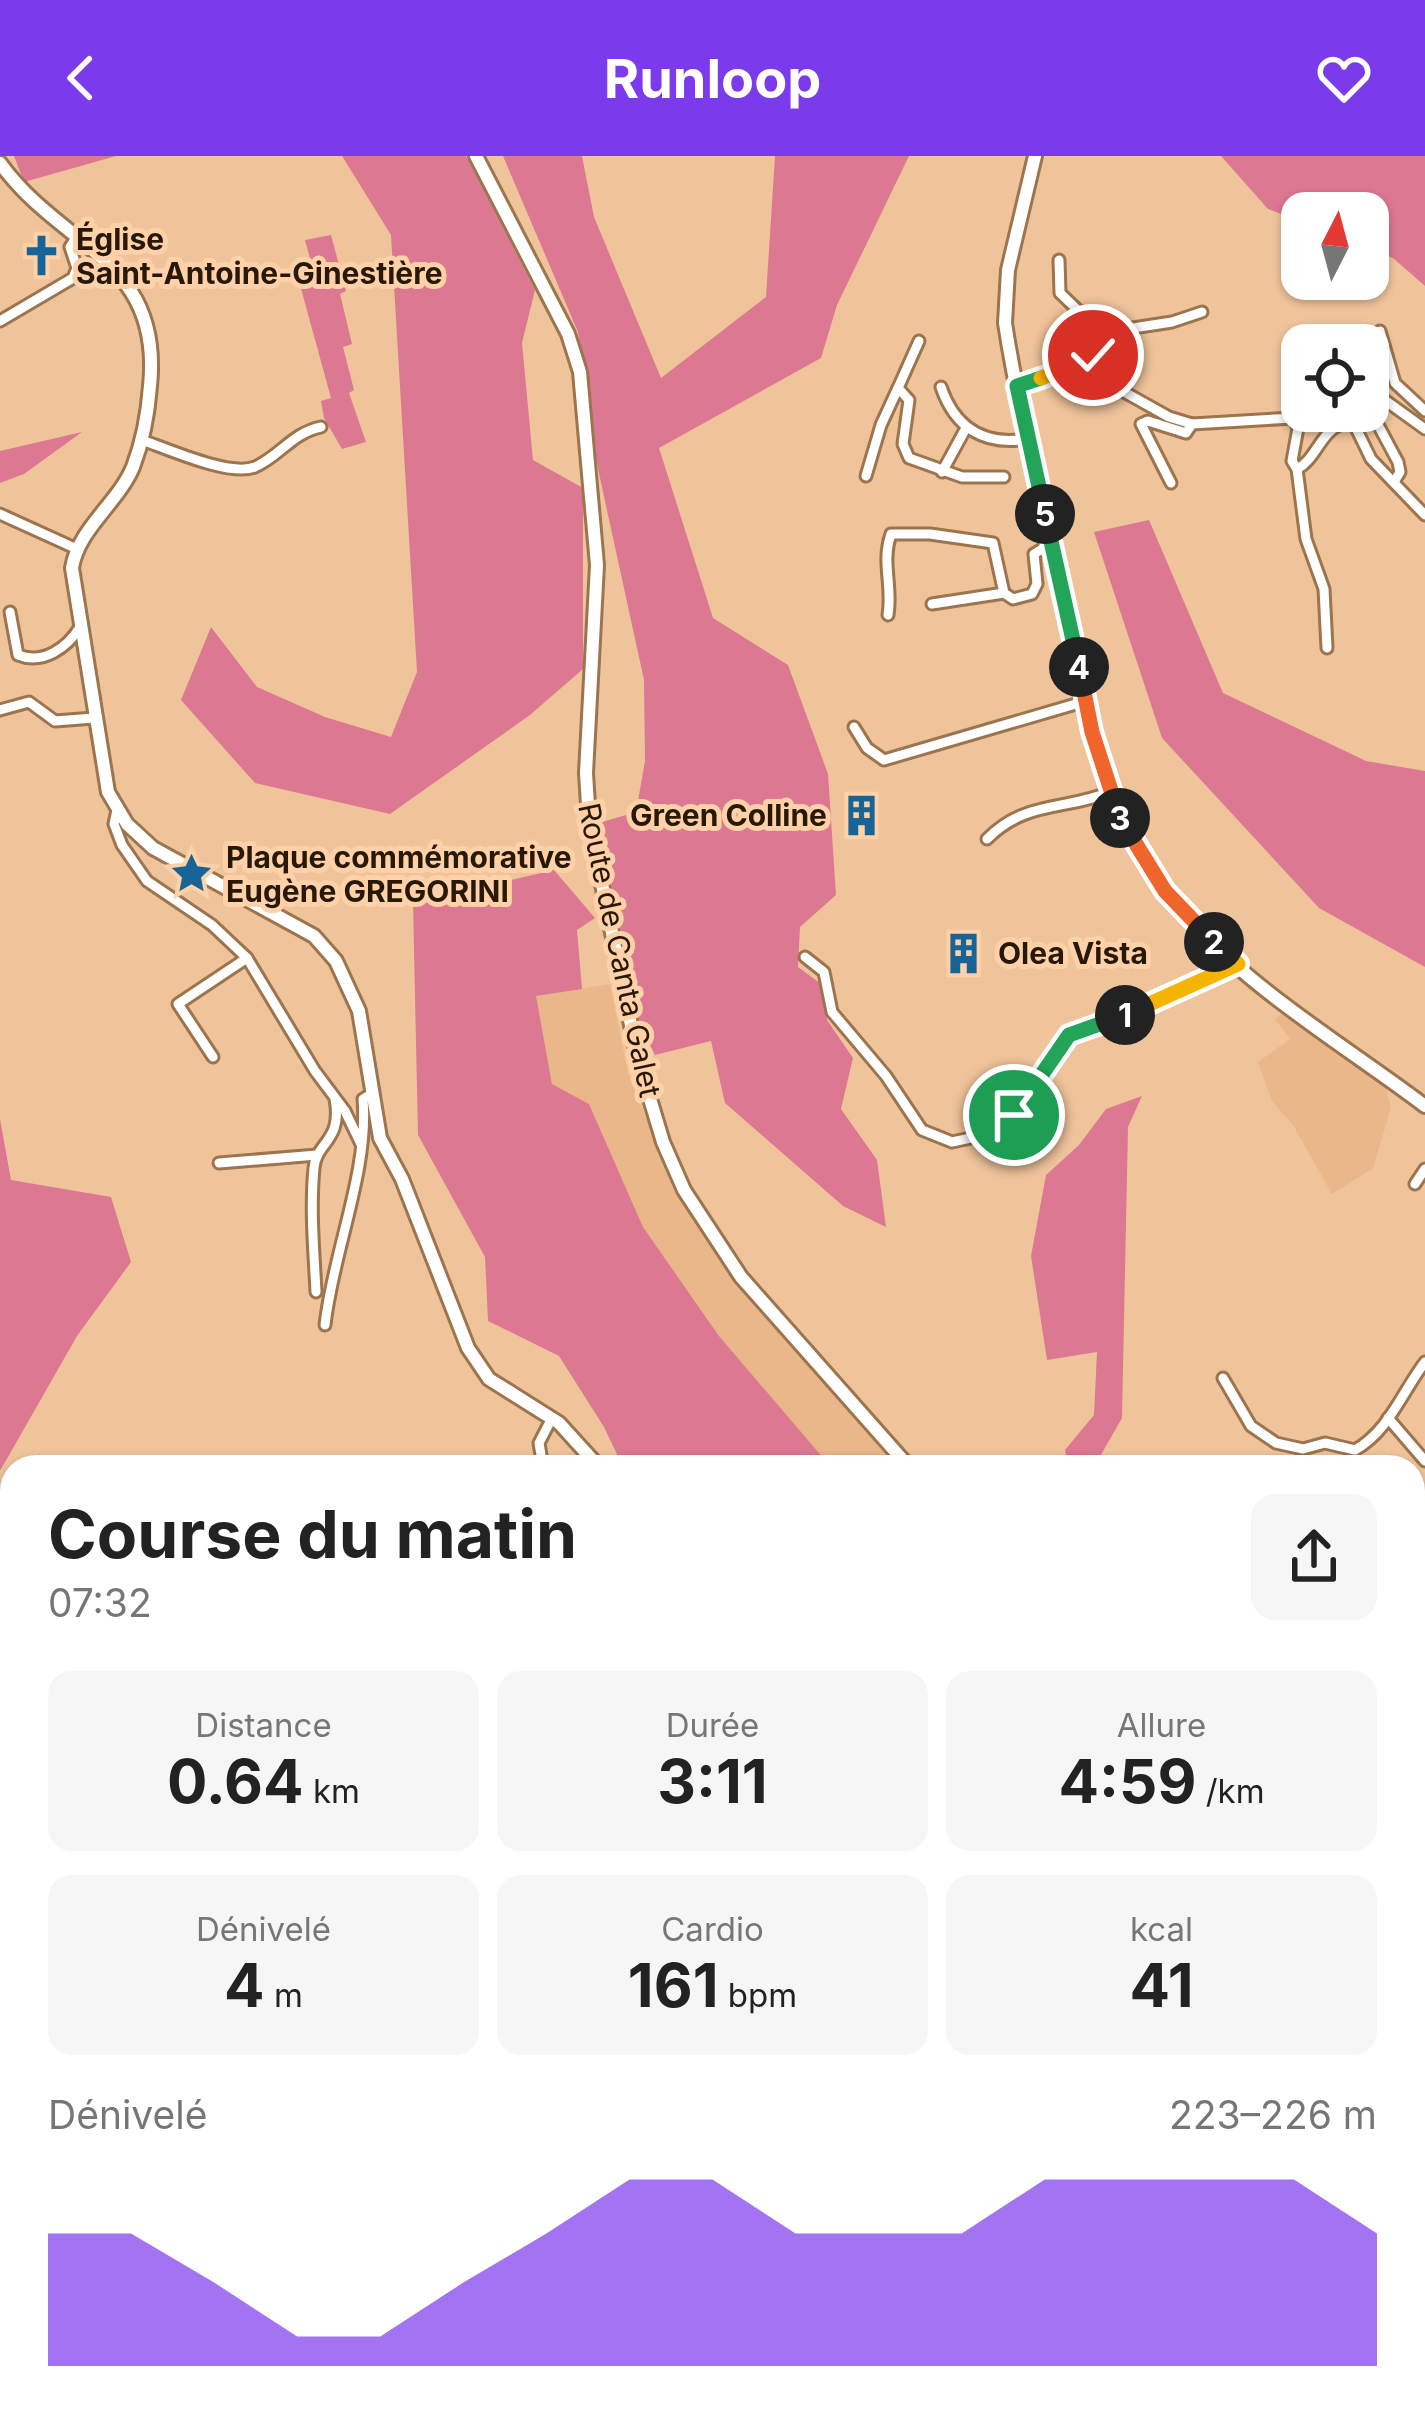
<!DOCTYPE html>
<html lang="fr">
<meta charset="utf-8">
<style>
:root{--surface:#fff;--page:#f6f6f6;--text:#222;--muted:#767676;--accent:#7c3aed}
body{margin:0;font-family:Inter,sans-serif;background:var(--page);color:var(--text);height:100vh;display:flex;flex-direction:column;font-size:45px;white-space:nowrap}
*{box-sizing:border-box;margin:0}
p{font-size:39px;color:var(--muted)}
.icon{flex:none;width:66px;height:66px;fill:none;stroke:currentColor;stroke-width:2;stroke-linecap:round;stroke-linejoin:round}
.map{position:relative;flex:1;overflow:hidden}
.drawer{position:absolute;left:0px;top:1299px;width:1425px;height:975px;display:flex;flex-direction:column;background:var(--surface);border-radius:36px 36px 0 0;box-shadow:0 3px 9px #0004}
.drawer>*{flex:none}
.needle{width:78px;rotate:6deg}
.controls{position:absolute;left:1281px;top:36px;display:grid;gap:24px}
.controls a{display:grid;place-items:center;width:108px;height:108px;border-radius:24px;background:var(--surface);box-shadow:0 3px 9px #0004;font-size:60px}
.pin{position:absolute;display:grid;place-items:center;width:102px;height:102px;color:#fff;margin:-51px;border:6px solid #fff;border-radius:50%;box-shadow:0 3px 12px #0007}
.km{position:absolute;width:60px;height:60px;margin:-30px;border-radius:50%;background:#222;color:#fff;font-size:33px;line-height:60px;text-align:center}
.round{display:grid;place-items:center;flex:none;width:126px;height:126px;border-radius:24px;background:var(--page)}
.overview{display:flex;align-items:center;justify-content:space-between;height:204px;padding:0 48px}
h1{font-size:66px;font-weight:700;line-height:90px}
.metrics{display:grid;grid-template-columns:repeat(3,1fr);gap:18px;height:204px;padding:12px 48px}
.metrics div{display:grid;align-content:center;border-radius:24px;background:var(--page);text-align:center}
.metrics b{font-size:60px;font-weight:700}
.metrics small{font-size:33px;font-weight:400}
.metrics p{font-size:33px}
.chart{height:336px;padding:24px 48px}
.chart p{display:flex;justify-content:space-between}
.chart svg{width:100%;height:216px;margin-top:12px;fill:var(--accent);opacity:.7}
header{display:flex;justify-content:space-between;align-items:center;height:156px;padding:0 48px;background:var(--accent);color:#fff;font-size:54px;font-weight:700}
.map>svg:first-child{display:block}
</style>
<header><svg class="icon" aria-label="back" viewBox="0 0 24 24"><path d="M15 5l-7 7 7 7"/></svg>Runloop<svg class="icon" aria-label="heart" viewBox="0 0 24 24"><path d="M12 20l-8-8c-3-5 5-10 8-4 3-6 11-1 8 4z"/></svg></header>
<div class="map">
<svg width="1425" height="2272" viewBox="0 0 1425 2272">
<rect width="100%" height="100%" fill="#f0c49b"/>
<g fill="#e9b789">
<path d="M610,828l18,89 47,117 50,78 171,199h-65l-112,-131 -76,-109 -54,-123 -37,-20 -16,-88z"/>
<path d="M1281,858l104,70 6,24 -18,60 -41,26 -39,-69 -21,-24 -14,-39 32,-23 -15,-20z"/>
<path d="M1413,2148l12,34v90h-209l-9,-10h206z"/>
</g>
<g fill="#dd7892">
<path d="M14,0h102l-92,26z"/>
<path d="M342,0h124l69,134 -13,53 11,117 50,28v181l-53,46 -140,99 -135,-31 -74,-83 30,-73 46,60 68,30 66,20 26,-65 -26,-437z"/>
<path d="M503,0h79l12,61 67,161 105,-81 9,-141h134l-72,149 -16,53 -162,90 54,170 75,47 40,109 8,121 -36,32 -2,40 26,19 3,34 26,38 -12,51 36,51 9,67 -43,-21 -118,-103 -14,-62 -56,14 -15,-30 -41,-202 37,-11 9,-51 -1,-81 -46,-211 -20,-137z"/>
<path d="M1221,0h204v130l-32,-28 -25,-10v-35h-66v9l-34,-13z"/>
<path d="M331,79l15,56 -6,3 12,50 -9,3 11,43 -5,3 17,49 -24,7 -18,-31 -3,-17 10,-3 -34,-124 15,-8 -7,-26z"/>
<path d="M82,276l-58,42 -24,9v-32z"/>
<path d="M1149,364l74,173 143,68 59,10v196l-106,-59 -157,-170 -68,-206z"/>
<path d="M554,714l41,48 -18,12 5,59 -46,7 16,88 37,20 54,123 76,109 112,131h-208l-19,-40 -45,-71 -71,-35 -3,-64 -67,-122 -5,-232z"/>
<path d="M1142,940l-14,31 -6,291 -28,49h-26l-3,-17 29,-35 3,-63 -50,8 -16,-104 15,-81 33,-30 27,-36z"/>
<path d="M0,963l11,61 100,17 20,65 -54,74 -77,135z"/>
<path d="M0,1440l12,4v463l-12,-4z"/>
<path d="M1413,1637l12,17v83l-12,-9z"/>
<path d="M1425,1827v99l-12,5v-100z"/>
<path d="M639,2262h168l10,10h-167z"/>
<path d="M932,2262h266l9,10h-269z"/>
</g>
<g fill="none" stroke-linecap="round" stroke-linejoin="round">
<defs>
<g id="street">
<path d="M1059,104l1,33 27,26 20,13"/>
<path d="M0,165l73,-43 4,-10 -7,-21 6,-9"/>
<path d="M1380,175l15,52 30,28"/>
<path d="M919,185l-21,47 11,12 -6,44 6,14 53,19h42"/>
<path d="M1083,213l24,-37 65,-10 30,-10"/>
<path d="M1017,230l49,-17h17l86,48 23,7 101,-6 5,10 -6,33 5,8c21,-11 23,-40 50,-47l8,4 16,33 54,56"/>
<path d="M941,231c14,41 43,59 86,52"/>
<path d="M1368,232l57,41"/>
<path d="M1368,250l30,56 2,10 -6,10"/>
<path d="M142,284c26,9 88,37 113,27 25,-11 37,-34 66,-40"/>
<path d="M1297,313l9,70 18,50 3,59"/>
<path d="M942,316l24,-44"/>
<path d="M866,320l15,-51 17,-37"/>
<path d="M1171,327l-30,-59 7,-3 38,12 6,-9"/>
<path d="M0,358l77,35"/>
<path d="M932,448l72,-11"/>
<path d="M10,456l8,43c25,10 49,-7 62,-28"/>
<path d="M888,459c5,-30 -7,-52 3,-81h39l63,9 11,50 9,6 19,-5 5,-10 -3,-30 18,-11"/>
<path d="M0,554l29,-8 26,19 39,-3"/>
<path d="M854,571l13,21 17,12 202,-59"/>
<path d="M117,654l-3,14 8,21 25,36 65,44 35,33 68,113 30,40 16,33"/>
<path d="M987,683c39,-39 77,-28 123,-47"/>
<path d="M805,801l19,15 8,40 54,64 36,54 30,12 42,-9 13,-7 66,-95 41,-11 124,-55"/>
<path d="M213,901l-35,-53 69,-46"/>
<path d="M219,1007l98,-8"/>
<path d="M1415,1028l10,-15"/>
<path d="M316,1136c-2,-41 -6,-83 -2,-124 2,-26 29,-27 21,-69"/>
<path d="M325,1169c8,-73 44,-154 38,-226l8,-5"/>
<path d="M1223,1222l28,48 25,17 27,6 22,-6 30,7c34,-19 47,-58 70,-88"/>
<path d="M1388,1262l37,43"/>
<path d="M543,1311l-4,-24 13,-25"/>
<path d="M0,1536l12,14"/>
<path d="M0,1909l12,3"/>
<path d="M876,2262l14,10"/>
<path d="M317,2272l7,-10"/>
</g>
<g id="secondary">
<path d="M476,0l92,178 12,38 17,193 -11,208 3,48 49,238 25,83 21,48 57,87 168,190"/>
<path d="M1035,0l-27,114 -3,53c13,85 35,167 54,251 24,109 35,226 106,317 70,91 170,147 260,215"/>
<path d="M0,7c62,86 163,96 150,223 -2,27 -7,55 -17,81 -15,36 -55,62 -61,101l36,224 19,32 26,24 161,88 22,25 23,50 21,127 22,41 66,169 21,31 70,44 40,44"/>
<path d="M1413,1780l12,10"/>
<path d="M0,1973l12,46"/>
<path d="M0,2087l12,-32"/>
<path d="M1413,2124l12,11"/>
<path d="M1413,2136l12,15"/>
</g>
</defs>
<use href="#street" stroke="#9c744d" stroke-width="15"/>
<use href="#secondary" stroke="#9c744d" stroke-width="18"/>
<use href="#street" stroke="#fff" stroke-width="9"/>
<use href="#secondary" stroke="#fff" stroke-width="12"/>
</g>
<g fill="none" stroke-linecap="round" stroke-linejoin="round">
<defs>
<path id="split-1" d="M1014,959l55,-80 56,-20"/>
<path id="split-2" d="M1125,859l113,-51 -24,-22"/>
<path id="split-3" d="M1120,662l45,73 49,51"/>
<path id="split-4" d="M1079,511l13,65 28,86"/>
<path id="split-5" d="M1045,358l34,153"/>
<path id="split-6" d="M1041,222l-24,8 28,128"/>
<path id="split-7" d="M1041,222l25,-9h17l10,-14"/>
</defs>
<use href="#split-1" stroke="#fff" stroke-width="24"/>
<use href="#split-2" stroke="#fff" stroke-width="24"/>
<use href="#split-3" stroke="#fff" stroke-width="24"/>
<use href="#split-4" stroke="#fff" stroke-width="24"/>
<use href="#split-5" stroke="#fff" stroke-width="24"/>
<use href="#split-6" stroke="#fff" stroke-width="24"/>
<use href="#split-7" stroke="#fff" stroke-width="24"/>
<use href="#split-1" stroke="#22a559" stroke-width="15"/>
<use href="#split-2" stroke="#f5b400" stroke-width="15"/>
<use href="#split-3" stroke="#f0652b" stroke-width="15"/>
<use href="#split-4" stroke="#f0652b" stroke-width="15"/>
<use href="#split-5" stroke="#22a559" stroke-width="15"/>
<use href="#split-6" stroke="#22a559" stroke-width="15"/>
<use href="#split-7" stroke="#f5b400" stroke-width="15"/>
</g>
<defs>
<symbol id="church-bare" viewBox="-9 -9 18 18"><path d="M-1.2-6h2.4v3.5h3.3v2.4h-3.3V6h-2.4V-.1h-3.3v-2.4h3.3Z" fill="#196497" stroke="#fed1a8" stroke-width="2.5" paint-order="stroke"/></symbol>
<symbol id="building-bare" viewBox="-9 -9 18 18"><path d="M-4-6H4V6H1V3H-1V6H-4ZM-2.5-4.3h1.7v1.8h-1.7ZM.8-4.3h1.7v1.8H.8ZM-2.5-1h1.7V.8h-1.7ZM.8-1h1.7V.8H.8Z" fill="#196497" stroke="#fed1a8" stroke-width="2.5" paint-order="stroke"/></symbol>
<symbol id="sight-bare" viewBox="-9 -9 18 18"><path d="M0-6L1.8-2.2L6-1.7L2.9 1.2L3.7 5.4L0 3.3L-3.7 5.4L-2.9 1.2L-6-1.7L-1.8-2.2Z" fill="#196497" stroke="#fed1a8" stroke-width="2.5" paint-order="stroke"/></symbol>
</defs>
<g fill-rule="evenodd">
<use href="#church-bare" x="12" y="70" width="59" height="59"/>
<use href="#building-bare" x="832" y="630" width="59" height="59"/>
<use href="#sight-bare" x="162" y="688" width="59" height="59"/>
<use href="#building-bare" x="934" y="768" width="59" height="59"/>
</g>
<g text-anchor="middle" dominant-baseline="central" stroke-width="10" stroke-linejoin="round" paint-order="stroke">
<g font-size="30" font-weight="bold" fill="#281808" stroke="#fed1a8" text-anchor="start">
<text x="76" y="83">Église<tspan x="76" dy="34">Saint-Antoine-Ginestière</tspan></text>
<text x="827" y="659" text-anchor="end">Green Colline</text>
<text x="226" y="701">Plaque commémorative<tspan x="226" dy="34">Eugène GREGORINI</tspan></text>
<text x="998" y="797">Olea Vista</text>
</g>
<g font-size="30" fill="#281808" stroke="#fed1a8">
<text transform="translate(620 794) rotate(78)">Route de Canta Galet</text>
</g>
</g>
</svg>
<div class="controls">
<a><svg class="needle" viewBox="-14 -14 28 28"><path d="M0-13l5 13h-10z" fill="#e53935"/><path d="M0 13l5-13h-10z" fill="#767676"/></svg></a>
<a><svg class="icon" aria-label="locate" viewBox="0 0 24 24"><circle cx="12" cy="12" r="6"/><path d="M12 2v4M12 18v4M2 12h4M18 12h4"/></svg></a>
</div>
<div class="pin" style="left:1014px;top:959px;background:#1e9e55"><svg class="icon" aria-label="arrive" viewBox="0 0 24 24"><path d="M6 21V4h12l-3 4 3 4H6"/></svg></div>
<div class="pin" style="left:1093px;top:199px;background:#d93025"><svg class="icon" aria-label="check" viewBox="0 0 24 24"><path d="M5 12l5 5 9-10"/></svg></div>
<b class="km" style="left:1125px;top:859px">1</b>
<b class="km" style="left:1214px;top:786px">2</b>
<b class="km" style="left:1120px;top:662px">3</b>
<b class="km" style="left:1079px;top:511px">4</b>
<b class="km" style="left:1045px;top:358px">5</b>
<section class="drawer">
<div class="overview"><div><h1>Course du matin</h1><p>07:32</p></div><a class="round"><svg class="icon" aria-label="share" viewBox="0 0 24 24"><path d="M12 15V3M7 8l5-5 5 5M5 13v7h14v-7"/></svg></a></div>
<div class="metrics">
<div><p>Distance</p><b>0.64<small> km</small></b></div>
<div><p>Durée</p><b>3:11</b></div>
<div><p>Allure</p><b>4:59<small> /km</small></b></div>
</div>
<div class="metrics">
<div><p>Dénivelé</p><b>4<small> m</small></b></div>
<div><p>Cardio</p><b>161<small> bpm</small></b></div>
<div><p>kcal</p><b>41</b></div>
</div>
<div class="chart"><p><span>Dénivelé</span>223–226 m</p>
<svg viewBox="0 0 160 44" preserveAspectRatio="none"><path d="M0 44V17L10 17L20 27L30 38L40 38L50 27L60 17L70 6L80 6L90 17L100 17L110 17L120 6L130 6L140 6L150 6L160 17V44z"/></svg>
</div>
</section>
</div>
